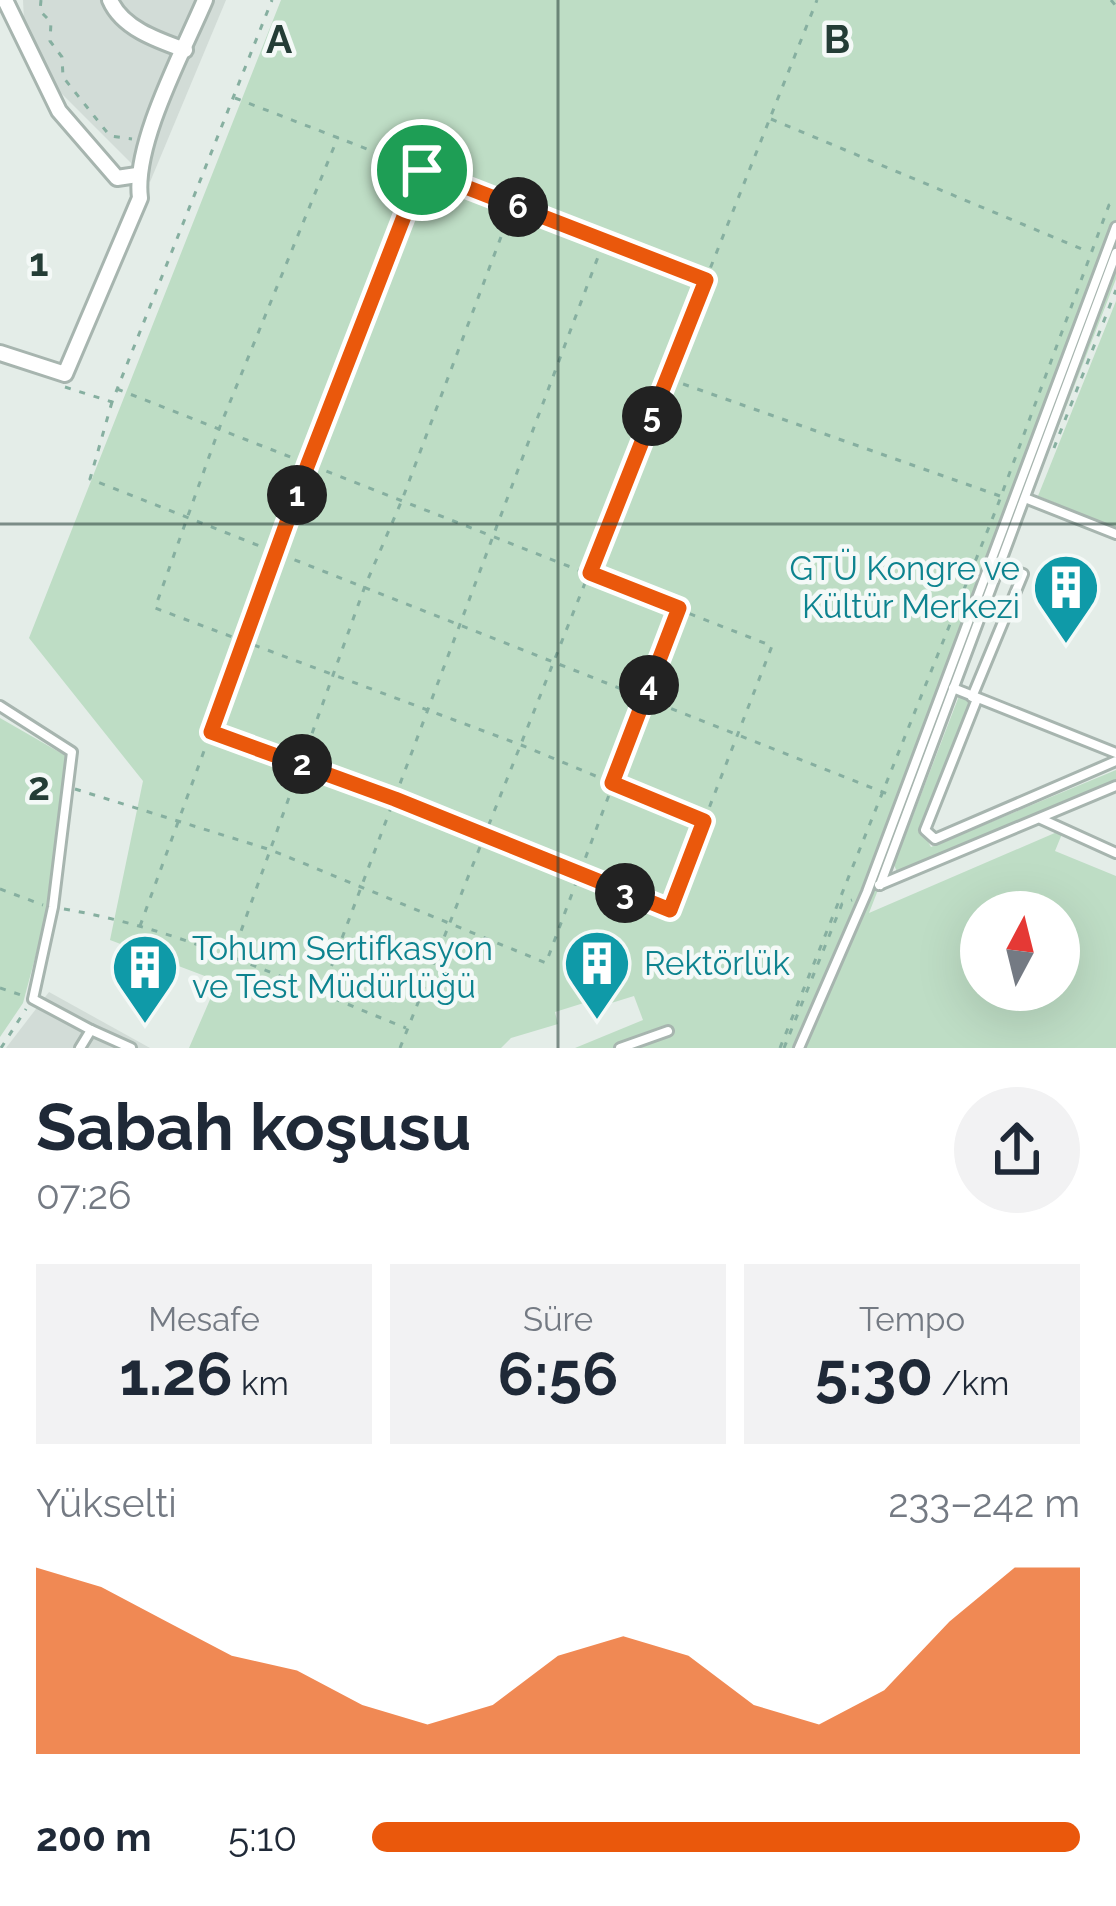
<!DOCTYPE html>
<html lang="tr">
<meta charset="utf-8">
<style>
:root{--surface:#fff;--page:#f2f2f3;--text:#1f2937;--muted:#747a83;--accent:#ea580c}
body{margin:0;font-family:Raleway,sans-serif;background:var(--page);color:var(--text);height:100vh;display:flex;flex-direction:column;font-size:45px;white-space:nowrap}
*{box-sizing:border-box;margin:0}
p{font-size:39px;color:var(--muted)}
.icon{flex:none;width:66px;height:66px;fill:none;stroke:currentColor;stroke-width:2;stroke-linecap:round;stroke-linejoin:round}
.map{position:relative;height:1048px;overflow:hidden}
.drawer{display:flex;flex-direction:column;background:var(--surface);flex:1}
.drawer>*{flex:none}
.needle{width:78px;rotate:7deg}
.fabs{position:absolute;left:960px;top:891px;display:grid;gap:24px}
.fabs a{display:grid;place-items:center;width:120px;height:120px;border-radius:50%;background:var(--surface);box-shadow:0 12px 48px #0002;font-size:60px}
.pin{position:absolute;display:grid;place-items:center;width:102px;height:102px;color:#fff;margin:-51px;border:6px solid #fff;border-radius:50%;box-shadow:0 3px 12px #0007}
.km{position:absolute;width:60px;height:60px;margin:-30px;border-radius:50%;background:#222;color:#fff;font-size:33px;line-height:60px;text-align:center}
.round{display:grid;place-items:center;flex:none;width:126px;height:126px;border-radius:63px;background:var(--page)}
.summary{display:flex;align-items:center;justify-content:space-between;height:204px;padding:0 36px}
h1{font-size:66px;font-weight:700;line-height:90px}
.metrics{display:grid;grid-template-columns:repeat(3,1fr);gap:18px;height:204px;padding:12px 36px}
.metrics div{display:grid;align-content:center;border-radius:0px;background:var(--page);text-align:center}
.metrics b{font-size:60px;font-weight:700}
.metrics small{font-size:33px;font-weight:400}
.metrics p{font-size:33px}
.chart{height:336px;padding:24px 36px}
.chart p{display:flex;justify-content:space-between}
.chart svg{width:100%;height:216px;margin-top:12px;fill:var(--accent);opacity:.7}
ul{padding:0 36px;list-style:none;font-size:39px}
li{display:grid;grid-template-columns:192px 144px 1fr;align-items:center;height:90px}
li i{height:30px;border-radius:15px;background:var(--accent)}
.map>svg:first-child{display:block}
</style>
<div class="map">
<svg width="1116" height="1048" viewBox="0 0 1116 1048">
<rect width="100%" height="100%" fill="#e4ede8"/>
<g fill="#d2dcd7">
<path d="M23,0h203l-76,182 -90,-90 -36,-71z"/>
<path d="M49,992l101,56h-144z"/>
</g>
<g fill="#beddc5" fill-rule="evenodd">
<path d="M281,0h835v279l-247,634 195,-84 -9,22 61,25v172h-541l68,-28 -9,-24 -42,13 -5,-7 -32,10 3,12 -47,14 -10,10h-312l29,-67 -108,-41 33,-159 -114,-143zM981,912h78v78h-78z"/>
<path d="M1116,301v227l-78,-32z"/>
<path d="M959,696l11,4 -50,128 11,19 185,-77v14l-217,92 -5,-11z"/>
<path d="M0,718l66,38 -19,157 -24,90 -23,34z"/>
</g>
<g fill="none" stroke-linecap="round" stroke-linejoin="round">
<defs>
<g id="lane">
<path d="M1025,498l91,36"/>
<path d="M953,688l163,65"/>
<path d="M972,697l51,-123 -24,-9"/>
<path d="M977,699l-52,131 10,9 181,-78"/>
<path d="M0,706l72,46 -19,155 -20,92 58,31"/>
<path d="M1041,819l75,34"/>
<path d="M879,885l237,-99"/>
<path d="M880,885l236,-632"/>
<path d="M80,1048l11,-18 40,18"/>
<path d="M620,1048l48,-17"/>
<path d="M799,1048l68,-156 249,-665"/>
</g>
<g id="street">
<path d="M5,0l54,111 58,67 20,-3"/>
<path d="M110,0c12,28 47,40 75,50"/>
<path d="M0,353l65,21 75,-176c-7,-54 43,-146 65,-198"/>
</g>
</defs>
<use href="#lane" stroke="#a7b5af" stroke-width="14"/>
<use href="#street" stroke="#a7b5af" stroke-width="20"/>
<g stroke="#86afa0" stroke-width="3" stroke-dasharray="6 9" stroke-linecap="butt">
<path d="M41,0l-1,11 11,11 -1,19 12,16 1,20 47,59 22,3"/>
<path d="M1111,0l5,6"/>
<path d="M235,98l471,182"/>
<path d="M771,119l318,133"/>
<path d="M669,379l331,117"/>
<path d="M65,387l47,15 160,-402"/>
<path d="M117,389l655,257 -68,175"/>
<path d="M112,402l-22,77 800,316"/>
<path d="M1054,448l62,-158"/>
<path d="M211,732l184,67 275,111 34,-89 -183,-76 -366,-137 64,-179 119,-292"/>
<path d="M75,789l196,61 275,113 132,-352"/>
<path d="M0,889l43,16"/>
<path d="M64,909c119,20 231,75 342,119"/>
<path d="M140,926l169,-462 113,-294"/>
<path d="M231,959l134,-373 37,-86 111,-295"/>
<path d="M0,988l24,8"/>
<path d="M321,994l283,-753"/>
<path d="M1,1048l25,-39"/>
<path d="M400,1048l417,-1048"/>
<path d="M780,1048l217,-541 112,-302 7,-4"/>
<path d="M784,1048l58,-144 10,-4"/>
</g>
<use href="#lane" stroke="#fff" stroke-width="8"/>
<use href="#street" stroke="#fff" stroke-width="14"/>
</g>
<g fill="none" stroke-linecap="round" stroke-linejoin="round">
<defs>
<path id="route" d="M422,170l284,110 -116,293 89,35 -67,175 92,38 -34,89 -275,-111 -184,-67 97,-268z"/>
</defs>
<use href="#route" stroke="#fff" stroke-width="24"/>
<use href="#route" stroke="#ea580c" stroke-width="15"/>
</g>
<path fill="none" stroke="#243d36" stroke-width="3" stroke-opacity="0.55" d="M558,0v1048M0,524h1116"/>
<defs>
<symbol id="building-pin" viewBox="-11 -11 22 30"><path d="M0 17L-7.5 6A9.5 9.5 0 1 1 7.5 6Z" fill="#0f9aa8" stroke="#f4f9f7"/><path d="M-4-6H4V6H1V3H-1V6H-4ZM-2.5-4.3h1.7v1.8h-1.7ZM.8-4.3h1.7v1.8H.8ZM-2.5-1h1.7V.8h-1.7ZM.8-1h1.7V.8H.8Z" fill="#fff"/></symbol>
</defs>
<g fill-rule="evenodd">
<use href="#building-pin" x="1028" y="549" width="76" height="104"/>
<use href="#building-pin" x="559" y="925" width="76" height="104"/>
<use href="#building-pin" x="107" y="929" width="76" height="104"/>
</g>
<g text-anchor="middle" dominant-baseline="central" stroke-width="9" stroke-linejoin="round" paint-order="stroke">
<g font-size="33" fill="#0d838f" stroke="#f4f9f7" text-anchor="start">
<text x="1020" y="568" text-anchor="end">GTÜ Kongre ve<tspan x="1020" dy="38">Kültür Merkezi</tspan></text>
<text x="192" y="948">Tohum Sertifkasyon<tspan x="192" dy="38">ve Test Müdürlüğü</tspan></text>
<text x="644" y="963">Rektörlük</text>
</g>
</g>
<g font-size="39" text-anchor="middle" font-weight="bold" fill="#243d36" stroke="#f4f9f7" stroke-width="9" stroke-linejoin="round" paint-order="stroke">
<text x="279" y="53">A</text>
<text x="837" y="53">B</text>
<text x="39" y="276">1</text>
<text x="39" y="800">2</text>
</g>
</svg>
<div class="fabs">
<a><svg class="needle" viewBox="-14 -14 28 28"><path d="M0-13l5 13h-10z" fill="#e53935"/><path d="M0 13l5-13h-10z" fill="#747a83"/></svg></a>
</div>
<div class="pin" style="left:422px;top:170px;background:#1e9e55"><svg class="icon" aria-label="arrive" viewBox="0 0 24 24"><path d="M6 21V4h12l-3 4 3 4H6"/></svg></div>
<b class="km" style="left:297px;top:495px">1</b>
<b class="km" style="left:302px;top:764px">2</b>
<b class="km" style="left:625px;top:893px">3</b>
<b class="km" style="left:649px;top:685px">4</b>
<b class="km" style="left:652px;top:416px">5</b>
<b class="km" style="left:518px;top:207px">6</b>
</div>
<section class="drawer">
<div class="summary"><div><h1>Sabah koşusu</h1><p>07:26</p></div><a class="round"><svg class="icon" aria-label="share" viewBox="0 0 24 24"><path d="M12 15V3M7 8l5-5 5 5M5 13v7h14v-7"/></svg></a></div>
<div class="metrics">
<div><p>Mesafe</p><b>1.26<small> km</small></b></div>
<div><p>Süre</p><b>6:56</b></div>
<div><p>Tempo</p><b>5:30<small> /km</small></b></div>
</div>
<div class="chart"><p><span>Yükselti</span>233–242 m</p>
<svg viewBox="0 0 160 44" preserveAspectRatio="none"><path d="M0 44V6L10 10L20 17L30 24L40 27L50 34L60 38L70 34L80 24L90 20L100 24L110 34L120 38L130 31L140 17L150 6L160 6V44z"/></svg>
</div>
<ul>
<li><b>200 m</b>5:10<i style="width:100%"></i></li>
</ul>
</section>
